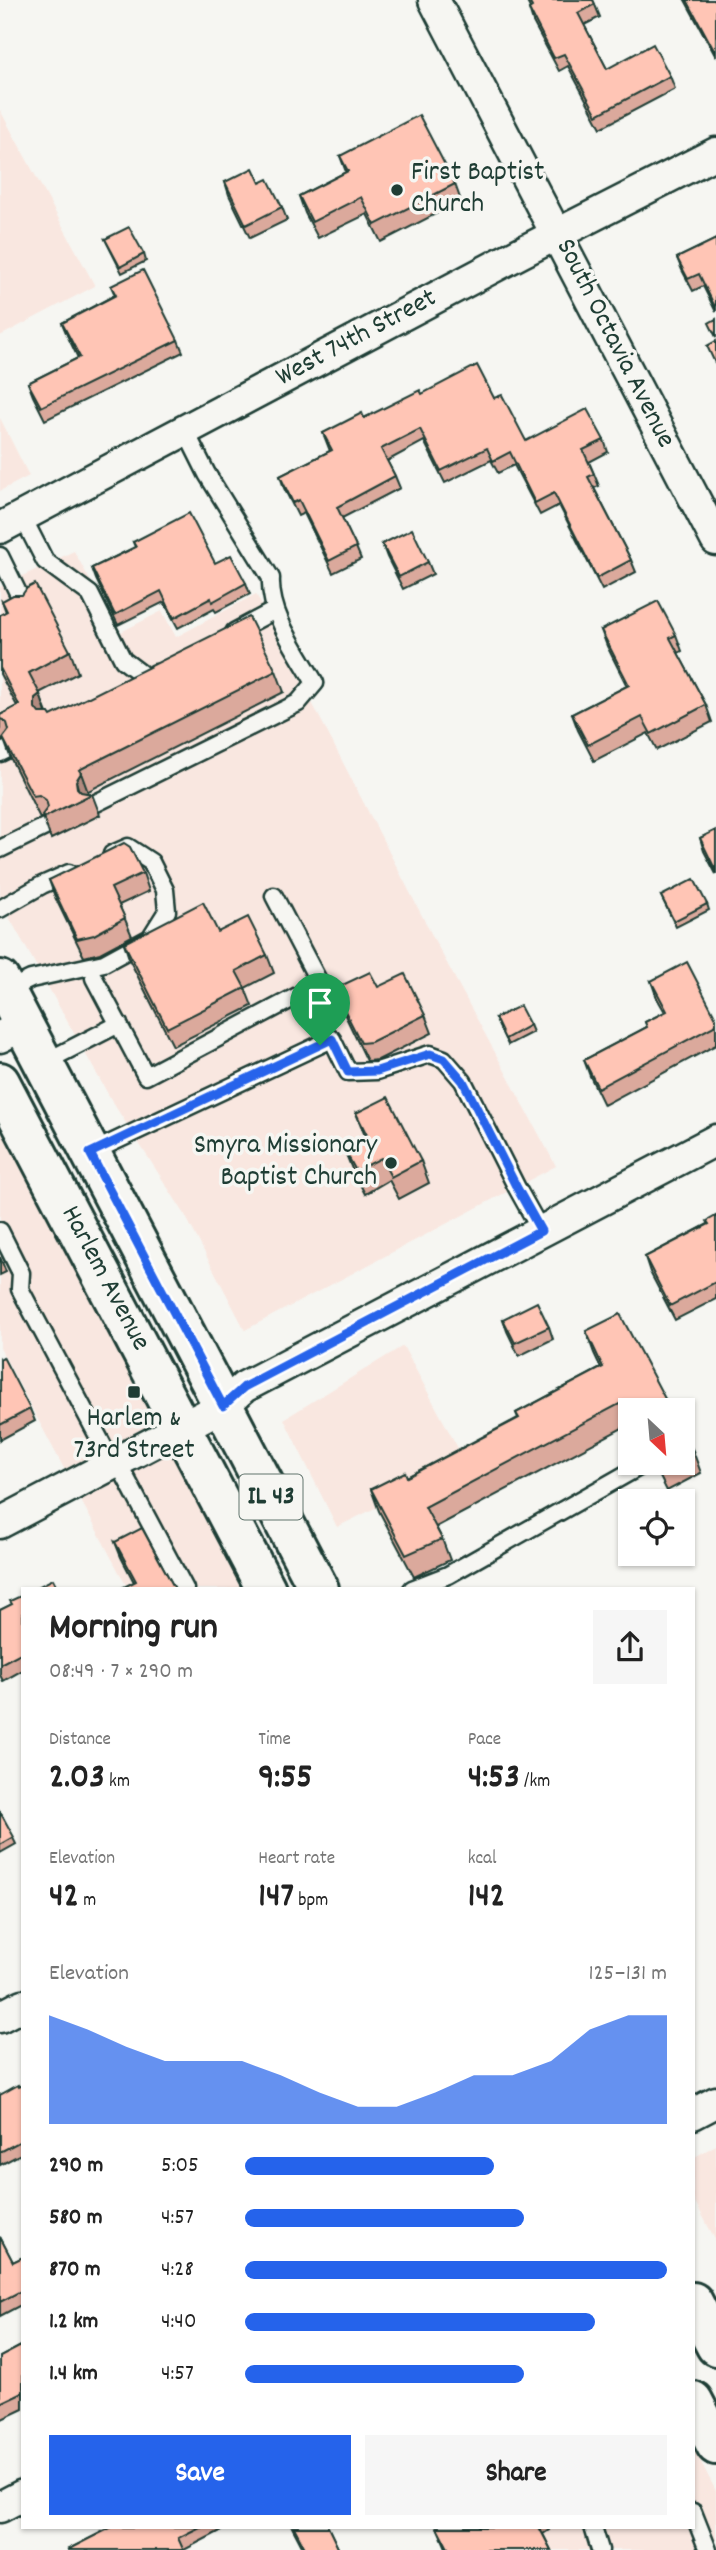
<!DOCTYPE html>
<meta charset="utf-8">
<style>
:root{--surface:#fff;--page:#f6f6f6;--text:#222;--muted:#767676;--accent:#2563eb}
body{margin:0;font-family:Dekko,sans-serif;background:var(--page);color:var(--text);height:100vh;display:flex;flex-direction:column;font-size:26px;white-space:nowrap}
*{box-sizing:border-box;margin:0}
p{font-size:23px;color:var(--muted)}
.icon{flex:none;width:38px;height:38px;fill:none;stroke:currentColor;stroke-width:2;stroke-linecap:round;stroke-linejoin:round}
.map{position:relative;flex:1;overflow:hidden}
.panel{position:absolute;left:21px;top:1587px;width:674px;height:942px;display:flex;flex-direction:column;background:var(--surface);border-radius:0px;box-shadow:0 2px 5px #0004}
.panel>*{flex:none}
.needle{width:46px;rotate:154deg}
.fabs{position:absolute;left:618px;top:1398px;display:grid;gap:14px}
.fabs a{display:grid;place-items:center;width:77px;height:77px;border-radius:0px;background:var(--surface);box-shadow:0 2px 5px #0004;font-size:35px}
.pin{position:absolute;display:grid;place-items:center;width:60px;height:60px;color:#fff;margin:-72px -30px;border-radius:50% 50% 50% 0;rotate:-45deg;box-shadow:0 0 7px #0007}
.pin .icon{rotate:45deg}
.round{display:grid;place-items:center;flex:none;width:74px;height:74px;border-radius:0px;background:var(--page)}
.overview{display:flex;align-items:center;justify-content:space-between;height:119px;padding:0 28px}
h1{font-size:38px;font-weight:700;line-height:52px}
.figures{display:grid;grid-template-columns:repeat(3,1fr);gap:10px;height:119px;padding:7px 28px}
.figures div{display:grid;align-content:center}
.figures b{font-size:35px;font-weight:700}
.figures small{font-size:19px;font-weight:400}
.figures p{font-size:19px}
.chart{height:196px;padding:14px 28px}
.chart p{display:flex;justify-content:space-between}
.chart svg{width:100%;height:126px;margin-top:7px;fill:var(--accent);opacity:.7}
.action{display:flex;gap:14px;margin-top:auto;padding:14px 28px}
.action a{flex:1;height:80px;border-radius:0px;background:var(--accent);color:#fff;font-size:28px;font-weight:700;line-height:80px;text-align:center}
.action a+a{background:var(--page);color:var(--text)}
ul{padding:0 28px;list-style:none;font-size:23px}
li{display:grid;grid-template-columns:112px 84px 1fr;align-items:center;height:52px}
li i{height:18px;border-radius:9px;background:var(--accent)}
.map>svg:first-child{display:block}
</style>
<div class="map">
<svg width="716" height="2550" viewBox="0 0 716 2550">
<rect width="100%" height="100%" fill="#f6f6f2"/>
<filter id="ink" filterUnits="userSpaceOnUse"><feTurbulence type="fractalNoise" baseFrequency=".0143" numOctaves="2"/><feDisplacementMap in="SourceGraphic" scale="14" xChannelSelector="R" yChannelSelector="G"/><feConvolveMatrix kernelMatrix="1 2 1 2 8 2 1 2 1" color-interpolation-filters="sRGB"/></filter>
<g filter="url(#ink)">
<g fill="#f9e7e0">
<path d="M0,110l95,176 -95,50z"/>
<path d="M0,418l29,58 -29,15z"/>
<path d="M74,551l45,82 43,-22 14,26 80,-43 179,347 121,225 -311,164 -61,-117 -71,-110 -113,-202v-314z"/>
<path d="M0,1125l153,294 89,170h-114l-128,-241z"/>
<path d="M403,1346l63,117 -129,64 -53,-108z"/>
<path d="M716,2145v96l-23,-43v-40z"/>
<path d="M693,2447l23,44v59h-166l-12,-23h155z"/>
</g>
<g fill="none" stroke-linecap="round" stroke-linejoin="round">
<defs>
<g id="lane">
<path d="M22,516l23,45 45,33 33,66 24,18 9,-5"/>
<path d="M0,556l25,51"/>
<path d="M234,632l41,-22"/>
<path d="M0,753l6,-3"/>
<path d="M94,804l204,-101 17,-20c-18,-32 -46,-68 -44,-105l-64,-104 -22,-44"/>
<path d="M0,849l45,-22"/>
<path d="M0,909l42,-24 27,-12"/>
<path d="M94,978l52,98 174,-92 -46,-88"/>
<path d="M6,991l25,-12 73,-16 46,-25 17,-27 -2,-21 -14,-28 -23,-15 -16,7"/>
<path d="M43,1063l76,-39"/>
<path d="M90,1153l242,-114 16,33 29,-1 53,-17 14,5 19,22 54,107 24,43"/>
<path d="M0,1231l21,42 -1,16 88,166 9,6 68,128"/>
<path d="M412,1589l36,-14 196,-111"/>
<path d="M693,2512l15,38"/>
<path d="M593,2527l7,23"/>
</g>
<g id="street">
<path d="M434,0l282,540"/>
<path d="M0,528l520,-275 196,-100"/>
<path d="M0,1037l23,-12"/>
<path d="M0,1523l223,-117 21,-19 472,-247"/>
<path d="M0,2017l23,-12"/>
<path d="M693,2114l23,-12"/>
<path d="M0,2507l23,-12"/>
</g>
<g id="primary">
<path d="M0,980l319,609"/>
<path d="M0,1082l266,507"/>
<path d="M693,2302l23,44"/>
<path d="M693,2401l23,44"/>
</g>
</defs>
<use href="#lane" stroke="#1f3d34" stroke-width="21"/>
<use href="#street" stroke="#1f3d34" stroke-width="35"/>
<use href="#primary" stroke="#1f3d34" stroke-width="44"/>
<use href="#lane" stroke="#f6f6f2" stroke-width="16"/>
<use href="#street" stroke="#f6f6f2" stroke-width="30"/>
<use href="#primary" stroke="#f6f6f2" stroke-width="38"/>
</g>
<g fill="#dba99c" stroke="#1f3d34" stroke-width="2">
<path d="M526,0h67l7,17 -16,8 23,44 63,7 5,13 -74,39 -33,-62 -9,5 -26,-49 -4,-13 1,-1z"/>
<path d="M685,0h31v57z"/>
<path d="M340,156l115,28 6,17 -80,41 -14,-28 -49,24 -13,-25 -6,-17 47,-24z"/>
<path d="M225,182l35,1 22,24 5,13 -37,18 -21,-43z"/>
<path d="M105,239l39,15 2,7 -24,12z"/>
<path d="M716,239v73l-13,-26 -10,5 -11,-21 -5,-12z"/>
<path d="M111,286l67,54 5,12 -138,68 -12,-24 -5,-13 50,-25 -11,-23 -5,-12 53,-28z"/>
<path d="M422,394l72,4 32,43 78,-1 4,12 -19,10 10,24 -5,2 37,72 5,12 -34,18 -43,-85 -19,10 -26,-50 -16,8 -7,-13 -46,23 -21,-42 -37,20 8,15 5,12 -58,30 14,29 5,12 -28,14 -29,-60 -6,3 -14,-28 -4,-12 50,-25 -7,-18 41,-15z"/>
<path d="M133,542l82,21 31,20 4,11 -34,18 -2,-3 -36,19 -14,-26 -46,23 -22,-46 -4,-11 43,-21z"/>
<path d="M382,544l46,18 5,12 -30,15 -16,-32z"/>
<path d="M2,601l68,50 8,22 -39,20 8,20 4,3 225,-45 8,21 -196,99v2l4,1 8,21 -49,24 -8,-22 -3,1 -29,-59 -7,-19 -3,-1 -1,-2v-22l17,-9 -17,-32v-59l6,-3z"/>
<path d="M601,630l75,5 6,16 -4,2 28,52 6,17 -55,28 -9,-17 -54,28 -16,-31 -6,-16 55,-28 -20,-40z"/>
<path d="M716,830v44l-12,-23 -4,-13z"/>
<path d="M143,873l6,18 -30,14 13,31 -32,17 -16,4 -29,-60 -6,-17z"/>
<path d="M661,896l46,8 2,6 -33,17z"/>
<path d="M218,932l49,23 7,18 -29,15 7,18 -79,40 -43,-85 -6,-18z"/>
<path d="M651,981l65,37v27l-112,60 -14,-29 -6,-16 63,-33 -2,-5 20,-10 -8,-14z"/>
<path d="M378,987l47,28 7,18 -54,27 -11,1 -26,-54 -7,-18z"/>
<path d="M495,1018l35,7 3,7 -25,13z"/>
<path d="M356,1113l65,48 8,22 -30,16 -10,-19 -24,14 -13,-25 -9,-22 22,-11z"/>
<path d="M716,1216v83l-41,21 -25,-48 -5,-15 63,-33z"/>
<path d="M0,1257l6,15 -6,3z"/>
<path d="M503,1319l46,8 4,12 -34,17 -12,-25z"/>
<path d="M586,1331l44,79v14l-194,103 6,12 8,21 -36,17 -35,-66 -8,-22 36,-12 111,-59 -2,-5 85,-45 -7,-15z"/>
<path d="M0,1359l30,50 5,12 -35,19z"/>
<path d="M682,1431l11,20 8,22 -34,18 -14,-28h29z"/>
<path d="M115,1542l60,47 -41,-7 -13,-25z"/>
<path d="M23,1595v75l-20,11 -3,-6v-65l11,-5z"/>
<path d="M0,1812l16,32 -16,9z"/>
<path d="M23,2085v68l-23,12v-70z"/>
<path d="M0,2237l13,25 10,-5v47l-23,12z"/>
<path d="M23,2345v64l-23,11v-63z"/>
<path d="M112,2527h116l-44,23h-117z"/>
<path d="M292,2527h36l11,23h-35z"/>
<path d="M437,2527h111l1,3 -6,4 8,16h-104z"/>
</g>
<g fill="#b28a7f" stroke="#1f3d34" stroke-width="2">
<path d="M40,694l7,22 -4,4 -8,-12v-10z"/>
<path d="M81,773l8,22 -8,4 -5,-18z"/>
</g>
<g fill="#ffc5b5" stroke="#1f3d34" stroke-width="2">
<path d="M528,0h65l2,4 -17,9 29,56 46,-25 17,32 -73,39 -33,-61 -10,4 -25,-49 3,-2z"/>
<path d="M687,0h29v54z"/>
<path d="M419,115l36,69 -80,41 -14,-28 -49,25 -13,-26 49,-25 -8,-15z"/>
<path d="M253,168l7,15 8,-4 14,28 -36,18 -21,-43z"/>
<path d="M129,227l15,27 -24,13 -15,-28z"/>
<path d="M716,239v70l-17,-35 -11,5 -11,-21z"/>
<path d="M143,270l35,70 -137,67 -13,-24 52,-26 -18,-34 54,-28 -5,-9z"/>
<path d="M716,319v18l-7,-14z"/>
<path d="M716,341v24l-9,-19z"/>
<path d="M477,365l17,33 8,-3 24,46 61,-32 17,31 -21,10 11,24 -6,3 43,83 -34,18 -43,-85 -19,10 -25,-51 -17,9 -6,-13 -46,23 -21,-42 -39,20 14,27 -58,31 19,40 -27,14 -30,-61 -6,3 -13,-27 52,-26 -9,-17 39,-20 2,5 56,-28 2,4z"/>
<path d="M189,513l26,50 16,-8 15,28 -34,19 -1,-4 -37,20 -13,-27 -46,24 -23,-47 44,-21 -3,-5z"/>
<path d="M412,529l16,33 -29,15 -17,-33z"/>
<path d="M35,584l35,67 -41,22 11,21 -5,4v10l4,5h10l2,3 198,-99 27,54 -197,99 2,3 -5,8 1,7 4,4 11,2 -49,24 -1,-3 6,-8 -2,-7 -7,-5 -6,1 -30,-58 6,-8 -2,-7 -4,-3 -3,-1v-4l19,-10 -19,-37v-53l7,-4 -5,-10 11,-6h9l5,-7z"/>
<path d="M658,601l18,34 -6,3 36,67 -55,29 -9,-17 -54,28 -16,-31 57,-29 -28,-55z"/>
<path d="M716,830v41l-16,-33z"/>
<path d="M124,843l6,4 13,26 -32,15 14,30 -31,17 -17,4 -28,-59z"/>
<path d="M694,879l13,25 -33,17 -13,-25z"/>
<path d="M203,902l15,30 30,-15 19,38 -31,16 9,17 -78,40 -43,-85z"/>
<path d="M687,962l29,56v7l-118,63 -14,-28 63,-33 -2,-5 22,-11 -16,-30z"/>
<path d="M370,972l8,15 27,-13 20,41 -54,27 -10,1 -27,-54z"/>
<path d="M520,1006l10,19 -25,14 -10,-21z"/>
<path d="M388,1097l33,64 -30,16 -10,-19 -25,13 -13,-24 24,-12 -11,-22z"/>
<path d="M716,1216v66l-46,24 -25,-49 64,-33 -2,-3z"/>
<path d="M537,1302l12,25 -34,16 -12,-24z"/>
<path d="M620,1314l51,96h-41v5l-7,-13 -198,105 17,32 -36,16 -35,-66 34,-17 2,5 112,-59 -3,-5 87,-46 -17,-36z"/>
<path d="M3,1357l27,52 -30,16v-66z"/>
<path d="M682,1431l11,20 -11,6z"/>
<path d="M656,1463h15l-12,6z"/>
<path d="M142,1528l33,61h-55l16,-8 -21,-39z"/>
<path d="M53,1579l5,10h-24z"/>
<path d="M23,1595v57l-23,12v-54l12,-6 -2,-3z"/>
<path d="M0,1812l14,25 -14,8z"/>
<path d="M18,2085l1,2 4,-2v55l-23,12v-57z"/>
<path d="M0,2237l13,25 10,-5v33l-23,12z"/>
<path d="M23,2345v47l-23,11v-46z"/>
<path d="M112,2527h88l-22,11 5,11 -1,1h-115z"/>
<path d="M294,2527h34l11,23h-33z"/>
<path d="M437,2527h102l12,23h-102z"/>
</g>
</g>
<g fill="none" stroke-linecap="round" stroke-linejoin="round" filter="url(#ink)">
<defs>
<path id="route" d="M332,1039l16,33 29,-1 53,-17 14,5 19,22 54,107 24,43 -297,156 -21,19 -133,-253z"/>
</defs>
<use href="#route" stroke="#fff" stroke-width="14"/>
<use href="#route" stroke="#2563eb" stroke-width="9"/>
</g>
<g fill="#1f3d34" stroke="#f6f6f2" stroke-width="2.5">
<circle cx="397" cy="190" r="7"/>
<circle cx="391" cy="1163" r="7"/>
<rect x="127" y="1385" width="14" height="14" rx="3.5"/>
</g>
<g text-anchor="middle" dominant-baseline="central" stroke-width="7" stroke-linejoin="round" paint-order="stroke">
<rect fill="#f6f6f2" stroke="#60746d" stroke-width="2" x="239.5" y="1474.5" width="63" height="45" rx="5"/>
<g font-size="26" font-weight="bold" fill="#1f3d34">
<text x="271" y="1497">IL 43</text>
</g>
<g font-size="28" fill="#1f3d34" stroke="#f6f6f2" text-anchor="start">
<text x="411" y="174">First Baptist<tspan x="411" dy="32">Church</tspan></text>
<text x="377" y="1147" text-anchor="end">Smyra Missionary<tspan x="377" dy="32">Baptist Church</tspan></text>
<text x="134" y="1420" text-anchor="middle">Harlem &amp;<tspan x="134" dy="32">73rd Street</tspan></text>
</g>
<g font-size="28" fill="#1f3d34" stroke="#f6f6f2">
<text transform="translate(357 339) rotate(-28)">West 74th Street</text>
<text transform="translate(614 344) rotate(63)">South Octavia Avenue</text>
<text transform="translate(104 1279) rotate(62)">Harlem Avenue</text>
</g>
</g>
</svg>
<div class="fabs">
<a><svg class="needle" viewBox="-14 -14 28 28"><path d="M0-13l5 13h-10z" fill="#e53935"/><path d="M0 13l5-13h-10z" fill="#767676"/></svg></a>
<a><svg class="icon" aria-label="locate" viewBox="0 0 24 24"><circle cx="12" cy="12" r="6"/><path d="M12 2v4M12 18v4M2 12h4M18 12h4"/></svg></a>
</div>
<div class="pin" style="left:320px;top:1045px;background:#1e9e55"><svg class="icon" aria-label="arrive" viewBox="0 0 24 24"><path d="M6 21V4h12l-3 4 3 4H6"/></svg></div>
<section class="panel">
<div class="overview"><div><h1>Morning run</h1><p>08:49 · 7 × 290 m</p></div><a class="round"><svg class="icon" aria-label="share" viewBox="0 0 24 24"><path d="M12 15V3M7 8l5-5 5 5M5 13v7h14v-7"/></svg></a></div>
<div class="figures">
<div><p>Distance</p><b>2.03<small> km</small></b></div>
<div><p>Time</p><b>9:55</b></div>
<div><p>Pace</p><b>4:53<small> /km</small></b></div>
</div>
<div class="figures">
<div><p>Elevation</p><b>42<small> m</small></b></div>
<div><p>Heart rate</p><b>147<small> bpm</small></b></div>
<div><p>kcal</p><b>142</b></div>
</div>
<div class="chart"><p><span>Elevation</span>125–131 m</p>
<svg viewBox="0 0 160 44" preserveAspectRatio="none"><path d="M0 44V6L10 11L20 17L30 22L40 22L50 22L60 27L70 33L80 38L90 38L100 33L110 27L120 27L130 22L140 11L150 6L160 6V44z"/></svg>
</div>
<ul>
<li><b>290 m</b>5:05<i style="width:59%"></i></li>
<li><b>580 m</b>4:57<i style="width:66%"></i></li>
<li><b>870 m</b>4:28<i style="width:100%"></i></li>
<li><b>1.2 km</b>4:40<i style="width:83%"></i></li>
<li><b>1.4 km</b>4:57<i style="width:66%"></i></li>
</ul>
<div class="action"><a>Save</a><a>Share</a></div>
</section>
</div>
